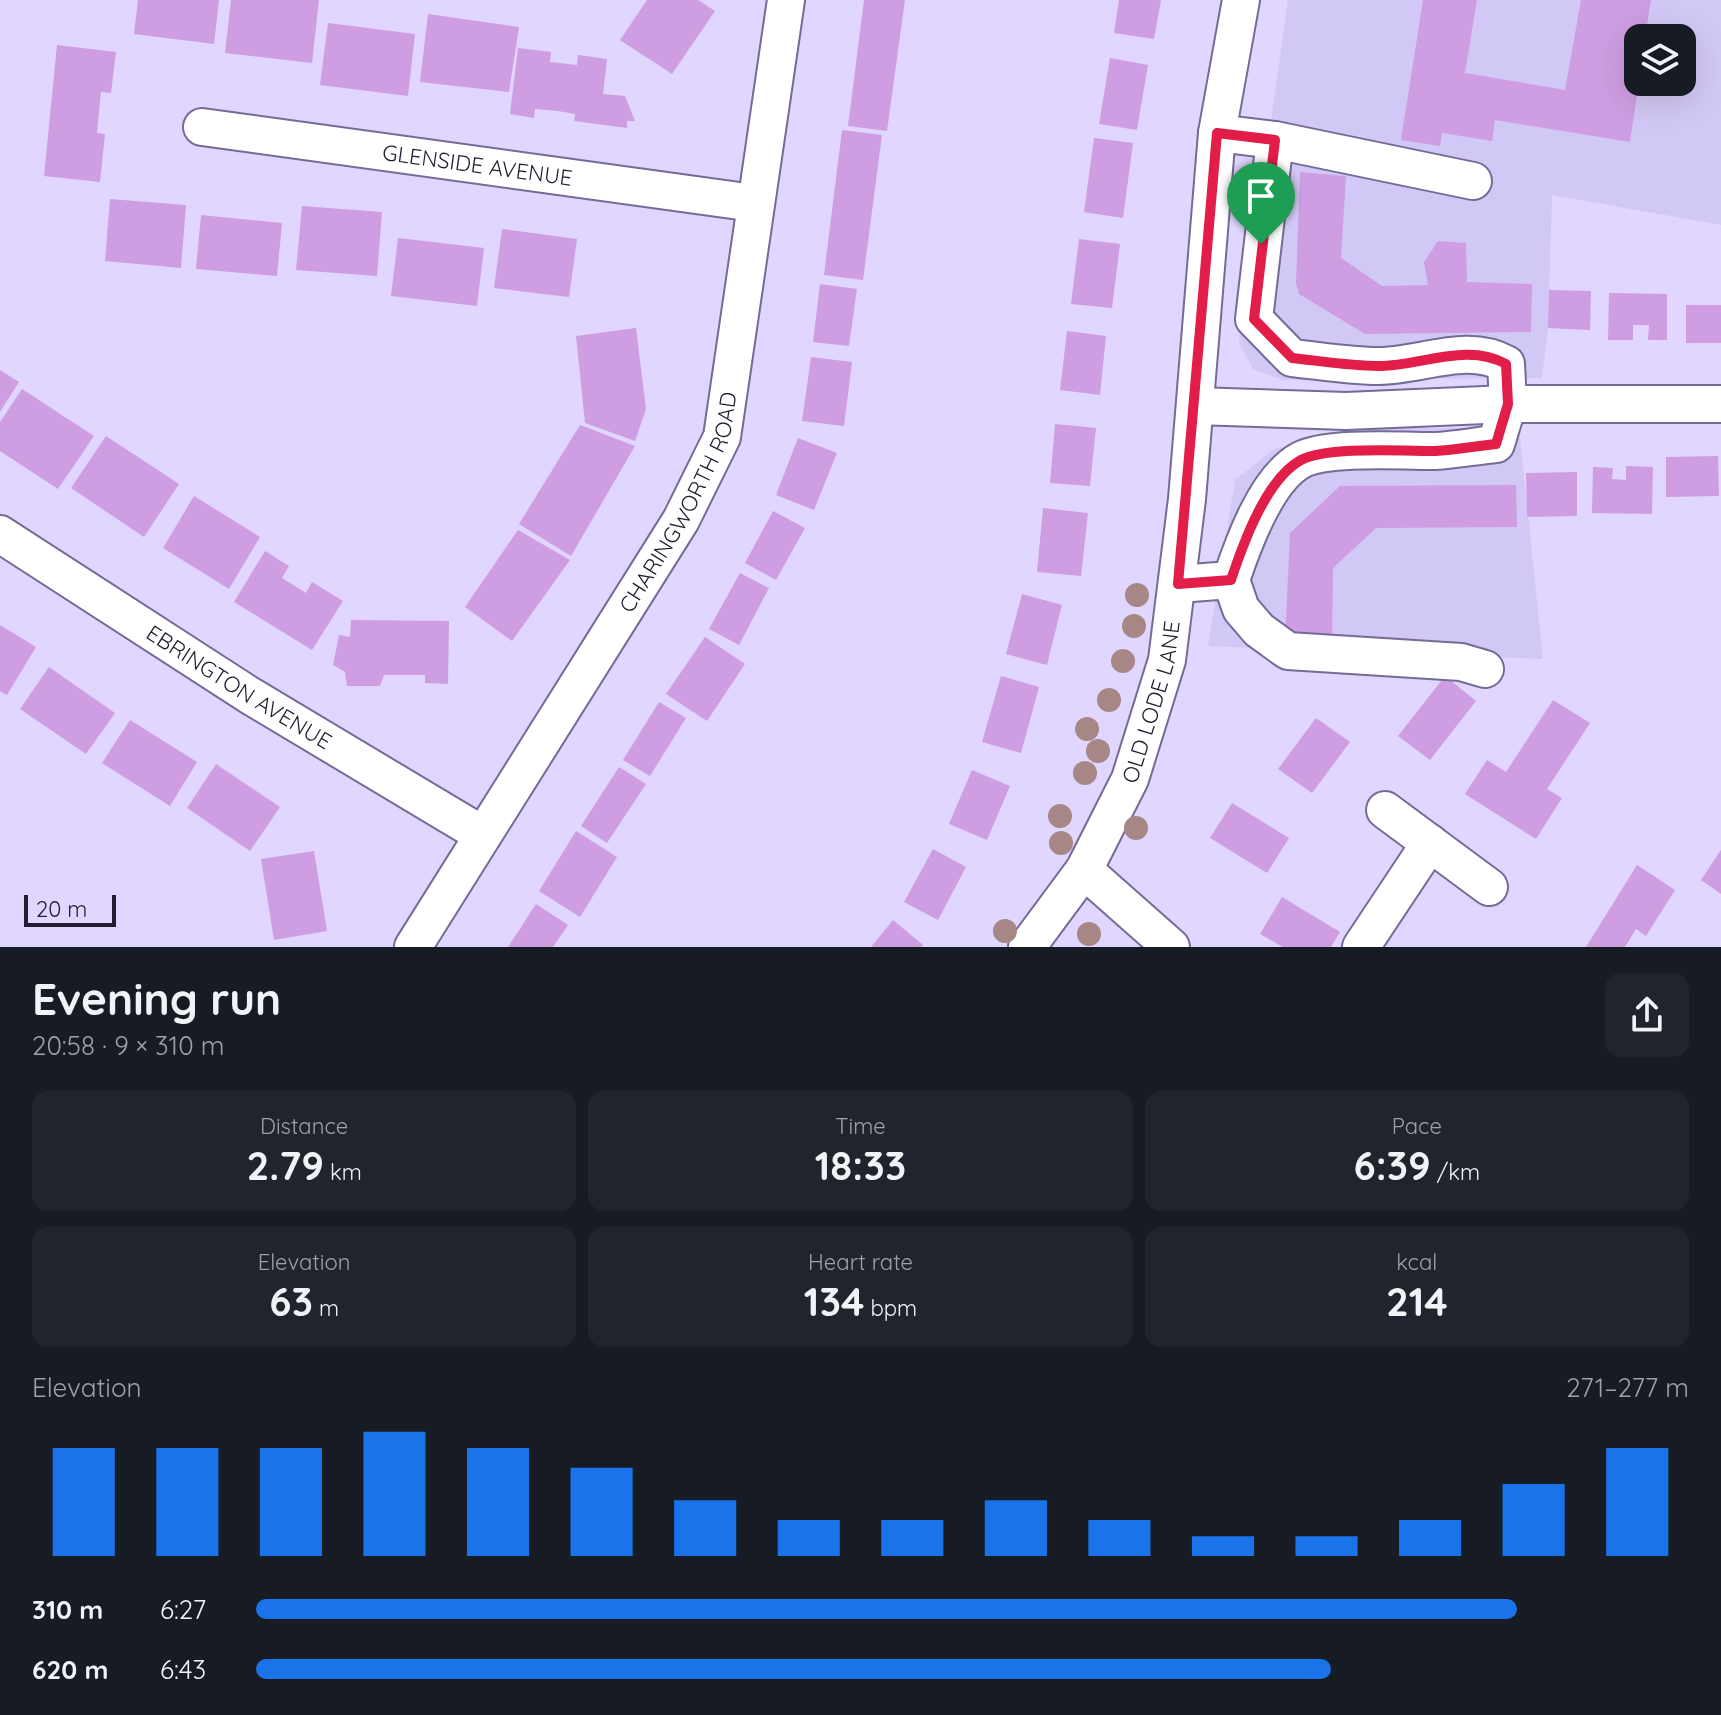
<!DOCTYPE html>
<meta charset="utf-8">
<style>
:root{--surface:#171b24;--page:#20242c;--text:#f1f3f6;--muted:#9ea1a6;--accent:#1a73e8}
body{margin:0;font-family:Quicksand,sans-serif;background:var(--page);color:var(--text);height:100vh;display:flex;flex-direction:column;font-size:30px;white-space:nowrap}
*{box-sizing:border-box;margin:0}
p{font-size:26px;color:var(--muted)}
.icon{flex:none;width:44px;height:44px;fill:none;stroke:currentColor;stroke-width:2;stroke-linecap:round;stroke-linejoin:round}
.map{position:relative;height:947px;overflow:hidden}
.side{display:flex;flex-direction:column;background:var(--surface);flex:1}
.side>*{flex:none}
.tools{position:absolute;left:1624px;top:24px;display:grid;gap:16px}
.tools a{display:grid;place-items:center;width:72px;height:72px;border-radius:16px;background:var(--surface);box-shadow:0 8px 32px #0002;font-size:40px}
.scale{position:absolute;left:24px;bottom:20px;width:92px;box-sizing:border-box;padding-left:8px;border:4px solid #221e30;border-top:0;font-size:22px;line-height:28px;white-space:nowrap;color:#221e30;-webkit-text-stroke:6px #e0d6ff;paint-order:stroke}
.pin{position:absolute;display:grid;place-items:center;width:68px;height:68px;color:#fff;margin:-82px -34px;border-radius:50% 50% 50% 0;rotate:-45deg;box-shadow:0 0 8px #0007}
.pin .icon{rotate:45deg}
.round{display:grid;place-items:center;flex:none;width:84px;height:84px;border-radius:16px;background:var(--page)}
.headline{display:flex;align-items:center;justify-content:space-between;height:136px;padding:0 32px}
h1{font-size:44px;font-weight:700;line-height:60px}
.figures{display:grid;grid-template-columns:repeat(3,1fr);gap:12px;height:136px;padding:8px 32px}
.figures div{display:grid;align-content:center;border-radius:16px;background:var(--page);text-align:center}
.figures b{font-size:40px;font-weight:700}
.figures small{font-size:22px;font-weight:400}
.figures p{font-size:22px}
.chart{height:224px;padding:16px 32px}
.chart p{display:flex;justify-content:space-between}
.chart svg{width:100%;height:144px;margin-top:8px;stroke:var(--accent);stroke-width:6}
ul{padding:0 32px;list-style:none;font-size:26px}
li{display:grid;grid-template-columns:128px 96px 1fr;align-items:center;height:60px}
li i{height:20px;border-radius:10px;background:var(--accent)}
.map>svg:first-child{display:block}
</style>
<div class="map">
<svg width="1721" height="947" viewBox="0 0 1721 947">
<rect width="100%" height="100%" fill="#e0d6ff"/>
<g fill="#d2c8f5" fill-rule="evenodd">
<path d="M1288,0h433v225l-169,-30 -4,133 -6,50 -259,2 -30,-11 -14,-26 18,-162 12,-45zM1638,38h44v44h-44z"/>
<path d="M1373,428h146l24,231 -335,-13 27,-166 39,-31z"/>
</g>
<g fill="#ce9de2">
<path d="M138,0h81l-5,44 -80,-10z"/>
<path d="M231,0h88l-7,63 -87,-10z"/>
<path d="M647,0h51l17,11 -43,63 -52,-34z"/>
<path d="M864,0h41l-18,131 -39,-5z"/>
<path d="M1119,0h42l-7,39 -40,-6z"/>
<path d="M1423,0h54l-12,73 100,17 16,-90h70l-6,38h-7l1,44 -9,60 -135,-22 -3,21 -50,-8 -2,13 -39,-6z"/>
<path d="M428,14l91,13 -10,65 -89,-10z"/>
<path d="M328,23l87,11 -7,62 -88,-11z"/>
<path d="M57,45l59,7 -5,41 -10,-1 -4,41 8,1 -5,48 -56,-6z"/>
<path d="M518,48l33,4 -1,10 27,3 1,-10 29,4 -4,35 22,2 10,25h-8v7l-53,-7 1,-7 -17,-3 -23,-2 -1,9 -24,-4z"/>
<path d="M1110,58l38,7 -11,65 -38,-6z"/>
<path d="M842,130l40,5 -19,145 -39,-5z"/>
<path d="M1094,138l39,5 -10,75 -39,-6z"/>
<path d="M1300,172l46,4 -5,82 41,28 46,-1 -4,-23 14,-21 28,2 1,39 65,2 -1,48 -166,2 -66,-40 -3,-11z"/>
<path d="M110,199l76,6 -5,63 -76,-7z"/>
<path d="M302,206l80,6 -5,64 -81,-6z"/>
<path d="M201,215l81,8 -5,53 -81,-7z"/>
<path d="M502,229l75,10 -8,58 -75,-9z"/>
<path d="M398,238l86,10 -7,58 -86,-10z"/>
<path d="M1079,239l41,5 -8,64 -41,-4z"/>
<path d="M820,284l37,5 -8,57 -36,-4z"/>
<path d="M1549,290l42,1 -1,39 -42,-2z"/>
<path d="M1609,293l58,1v46h-19l1,-15h-16v15h-25z"/>
<rect x="1686" y="305" width="35" height="38"/>
<path d="M636,328l10,81 -11,32 -50,-18 -9,-87z"/>
<path d="M1067,331l39,5 -6,59 -40,-5z"/>
<path d="M811,357l41,5 -8,64 -42,-5z"/>
<path d="M0,370l19,12 -19,30z"/>
<path d="M22,389l72,47 -36,53 -58,-38v-29z"/>
<path d="M1055,424l41,4 -6,58 -40,-3z"/>
<path d="M580,425l55,21 -64,110 -52,-32z"/>
<path d="M106,436l73,48 -35,53 -73,-49z"/>
<path d="M798,438l39,15 -23,57 -38,-15z"/>
<path d="M1718,456l1,40 -53,1v-40z"/>
<path d="M1626,466l27,1 -1,47 -60,-1 1,-46 20,1 -1,11 14,1z"/>
<path d="M1577,472v44l-50,1 -1,-44z"/>
<path d="M1516,485l1,42 -141,1 -43,40 -1,75 -47,-1 5,-109 50,-47z"/>
<path d="M194,496l66,41 -31,52 -66,-41z"/>
<path d="M1043,508l45,5 -7,63 -44,-4z"/>
<path d="M773,511l32,17 -29,52 -31,-17z"/>
<path d="M518,530l52,30 -58,81 -47,-34z"/>
<path d="M265,551l24,15 -7,12 24,15 6,-11 31,19 -31,49 -78,-48z"/>
<path d="M740,573l29,15 -30,57 -30,-16z"/>
<path d="M1022,594l40,11 -15,60 -41,-11z"/>
<path d="M351,620l98,1 -1,63 -23,-1v-8h-41l-4,11h-33l-2,-14 -12,-7 6,-30 11,2z"/>
<path d="M0,625l36,22 -29,48 -7,-4z"/>
<path d="M705,637l40,27 -38,57 -41,-27z"/>
<path d="M49,667l66,46 -29,41 -66,-45z"/>
<path d="M1001,676l38,11 -18,66 -39,-11z"/>
<path d="M1445,676l31,25 -46,59 -32,-24z"/>
<path d="M1553,700l37,23 -43,66 15,9 -26,41 -71,-45 22,-34 19,12z"/>
<path d="M659,702l27,16 -36,58 -27,-16z"/>
<path d="M1316,718l34,24 -38,51 -34,-24z"/>
<path d="M130,720l67,42 -27,44 -68,-43z"/>
<path d="M216,764l64,43 -30,44 -63,-43z"/>
<path d="M619,767l27,17 -39,59 -26,-17z"/>
<path d="M972,770l38,16 -23,54 -38,-16z"/>
<path d="M1232,803l57,35 -22,35 -57,-35z"/>
<path d="M576,831l41,26 -37,60 -41,-26z"/>
<path d="M933,849l33,18 -28,53 -34,-18z"/>
<path d="M1721,850v44l-20,-14z"/>
<path d="M314,851l13,80 -53,9 -13,-81z"/>
<path d="M1637,865l38,25 -29,46 -10,-7 -11,18h-39z"/>
<path d="M1282,897l58,35 -9,15h-48l-23,-13z"/>
<path d="M536,904l32,21 -15,22h-45z"/>
<path d="M893,920l30,25 -1,2h-51z"/>
</g>
<g fill="none" stroke-linecap="round" stroke-linejoin="round">
<defs>
<g id="minor">
<path id="s1" d="M202,127l552,76"/>
<path d="M1275,140l198,41"/>
<path d="M1195,406l151,5 162,-7h213"/>
<path id="s2" d="M0,534l249,161 234,140"/>
<path d="M1231,580l10,29 18,21 29,21 173,11 24,7"/>
<path d="M1178,584l53,-4c12,-36 35,-101 70,-120 26,-14 103,-9 134,-9 20,-1 41,-5 61,-7l12,-40 -2,-40c-39,-22 -85,2 -127,2 -29,0 -58,-5 -87,-8l-38,-39 21,-179 -58,-7"/>
<path d="M1385,810l104,77"/>
<path d="M1084,870l87,77"/>
<path id="s3" d="M413,947l268,-427 41,-83 64,-437"/>
<path id="s4" d="M1027,947l57,-77 46,-91 37,-119 20,-161 30,-366 24,-133"/>
<path d="M1361,947l69,-104"/>
</g>
</defs>
<use href="#minor" stroke="#766a97" stroke-width="40"/>
<use href="#minor" stroke="#fff" stroke-width="36"/>
</g>
<g fill="#a68785">
<circle cx="1137" cy="595" r="12"/>
<circle cx="1134" cy="626" r="12"/>
<circle cx="1123" cy="661" r="12"/>
<circle cx="1109" cy="700" r="12"/>
<circle cx="1087" cy="729" r="12"/>
<circle cx="1098" cy="751" r="12"/>
<circle cx="1085" cy="773" r="12"/>
<circle cx="1060" cy="816" r="12"/>
<circle cx="1136" cy="828" r="12"/>
<circle cx="1061" cy="843" r="12"/>
<circle cx="1005" cy="931" r="12"/>
<circle cx="1089" cy="934" r="12"/>
</g>
<g fill="none" stroke-linecap="round" stroke-linejoin="round">
<defs>
<path id="route" d="M1217,133l58,7 -21,179 38,39c29,3 58,8 87,8 42,0 88,-24 127,-2l2,40 -12,40c-20,2 -41,6 -61,7 -31,0 -108,-5 -134,9 -35,19 -58,84 -70,120l-53,4z"/>
</defs>
<use href="#route" stroke="#fff" stroke-width="16"/>
<use href="#route" stroke="#e11d48" stroke-width="10"/>
</g>
<g text-anchor="middle" dominant-baseline="central" stroke-width="6" stroke-linejoin="round" paint-order="stroke">
<g font-size="22" fill="#221e30" stroke="#e0d6ff">
<text stroke="none"><textPath href="#s1" startOffset="278">GLENSIDE AVENUE</textPath></text>
<text stroke="none"><textPath href="#s3" startOffset="520">CHARINGWORTH ROAD</textPath></text>
<text stroke="none"><textPath href="#s2" startOffset="284">EBRINGTON AVENUE</textPath></text>
<text stroke="none"><textPath href="#s4" startOffset="278">OLD LODE LANE</textPath></text>
</g>
</g>
</svg>
<div class="tools">
<a><svg class="icon" aria-label="layers" viewBox="0 0 24 24"><path d="M12 4l9 5-9 5-9-5zM3 14l9 5 9-5"/></svg></a>
</div>
<div class="scale">20 m</div>
<div class="pin" style="left:1261px;top:244px;background:#1e9e55"><svg class="icon" aria-label="arrive" viewBox="0 0 24 24"><path d="M6 21V4h12l-3 4 3 4H6"/></svg></div>
</div>
<section class="side">
<div class="headline"><div><h1>Evening run</h1><p>20:58 · 9 × 310 m</p></div><a class="round"><svg class="icon" aria-label="share" viewBox="0 0 24 24"><path d="M12 15V3M7 8l5-5 5 5M5 13v7h14v-7"/></svg></a></div>
<div class="figures">
<div><p>Distance</p><b>2.79<small> km</small></b></div>
<div><p>Time</p><b>18:33</b></div>
<div><p>Pace</p><b>6:39<small> /km</small></b></div>
</div>
<div class="figures">
<div><p>Elevation</p><b>63<small> m</small></b></div>
<div><p>Heart rate</p><b>134<small> bpm</small></b></div>
<div><p>kcal</p><b>214</b></div>
</div>
<div class="chart"><p><span>Elevation</span>271–277 m</p>
<svg viewBox="0 0 160 44" preserveAspectRatio="none"><path d="M5 44V11M15 44V11M25 44V11M35 44V6M45 44V11M55 44V17M65 44V27M75 44V33M85 44V33M95 44V27M105 44V33M115 44V38M125 44V38M135 44V33M145 44V22M155 44V11"/></svg>
</div>
<ul>
<li><b>310 m</b>6:27<i style="width:88%"></i></li>
<li><b>620 m</b>6:43<i style="width:75%"></i></li>
</ul>
</section>
